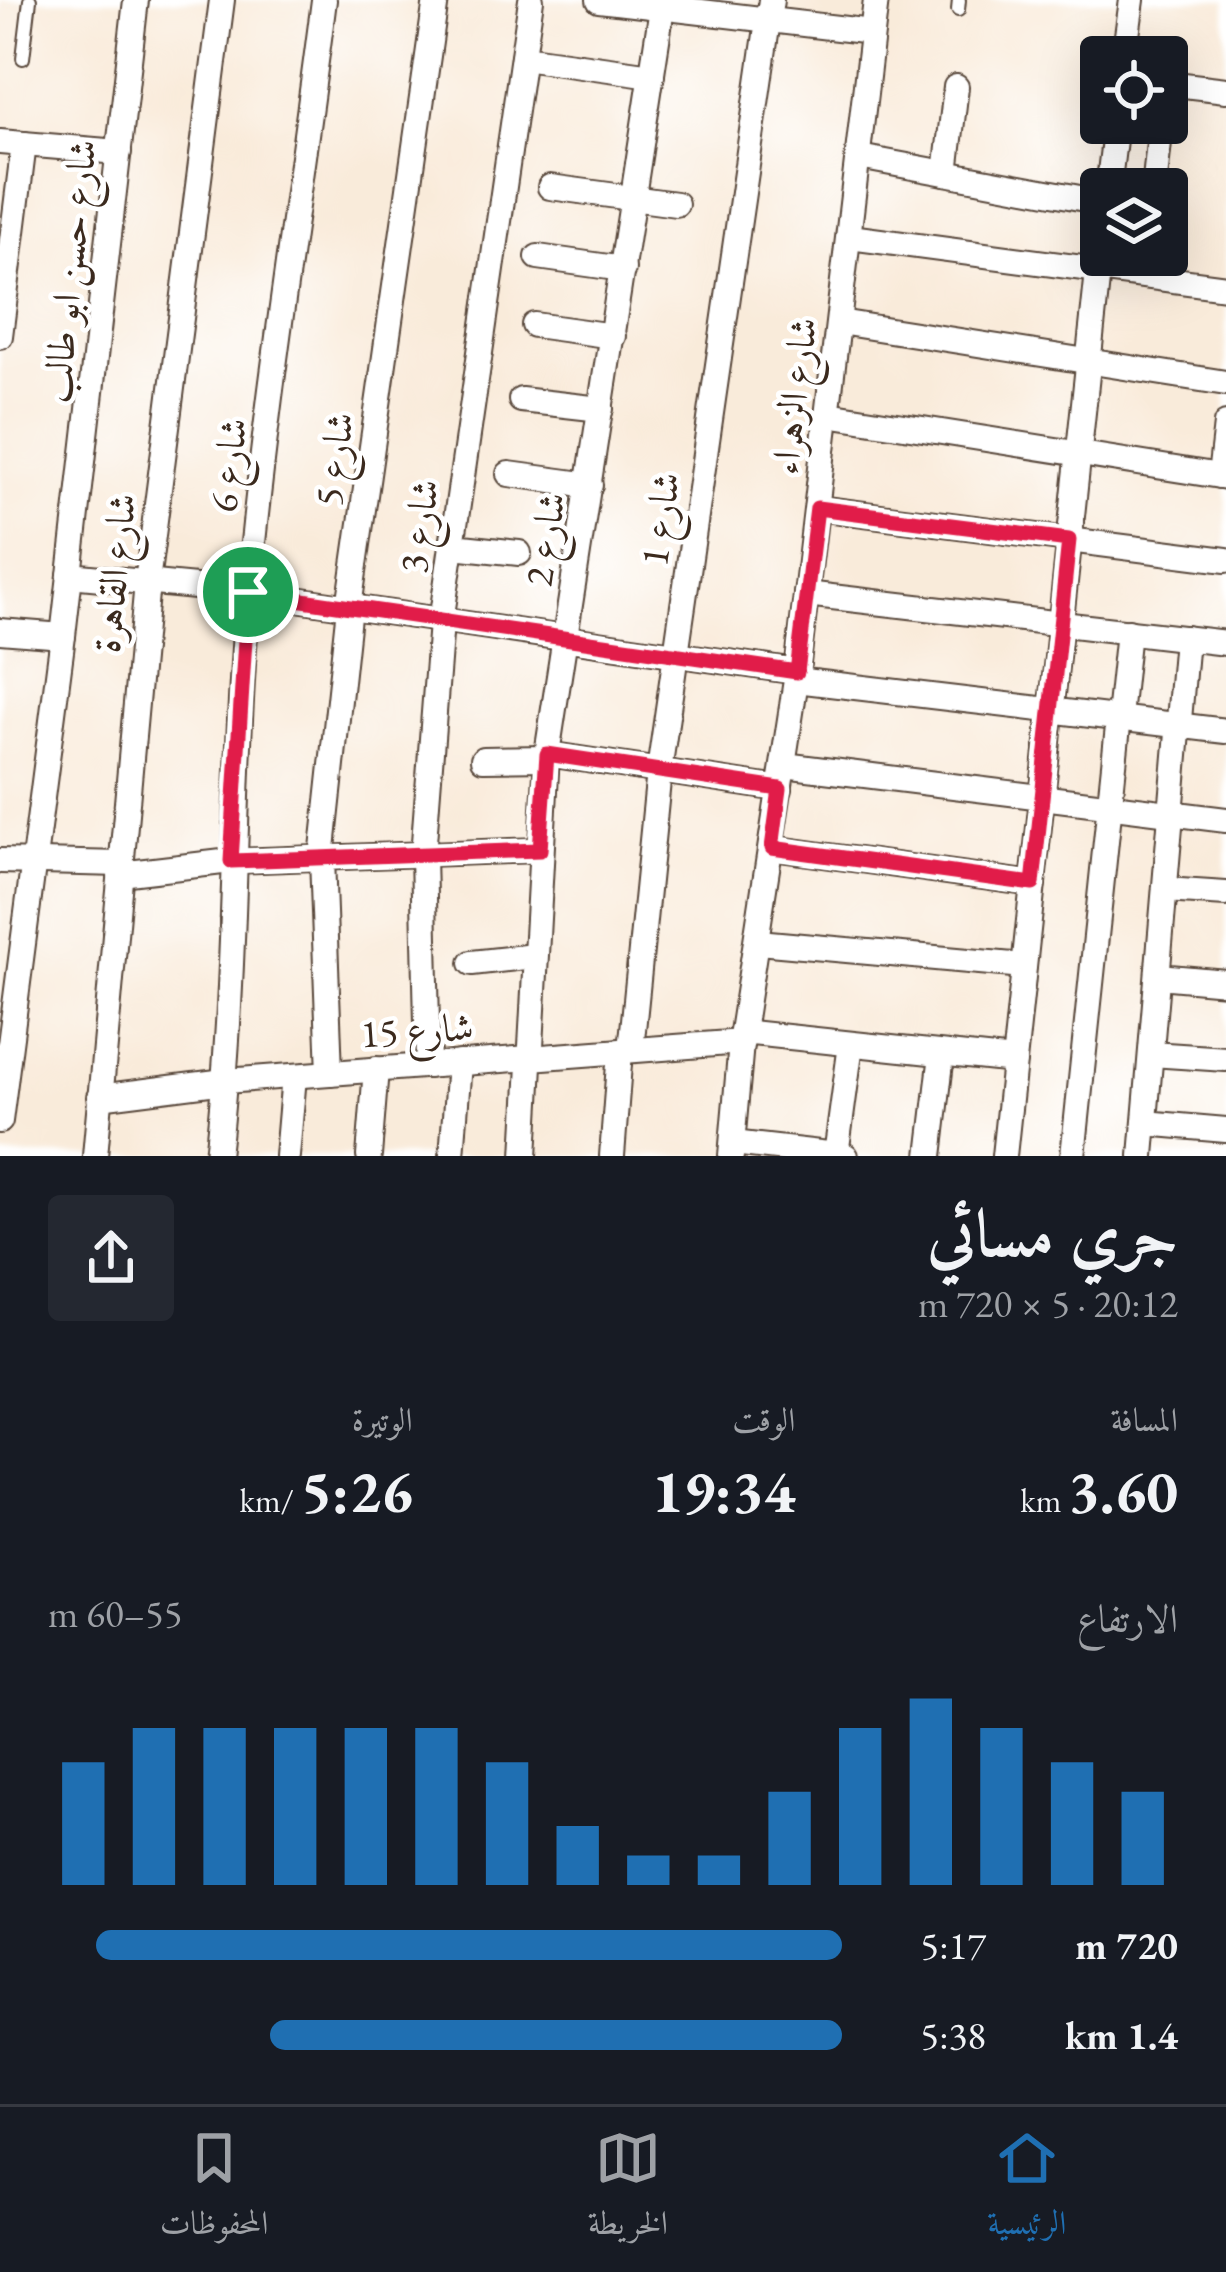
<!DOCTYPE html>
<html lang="ar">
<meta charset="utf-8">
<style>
:root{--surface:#171b24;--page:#242831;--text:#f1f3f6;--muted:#9ea1a6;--line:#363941;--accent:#1f6fb2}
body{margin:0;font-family:"EB Garamond",Amiri,serif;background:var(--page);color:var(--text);direction:rtl;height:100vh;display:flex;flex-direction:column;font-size:45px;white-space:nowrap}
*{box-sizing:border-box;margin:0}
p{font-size:39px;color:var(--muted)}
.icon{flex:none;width:66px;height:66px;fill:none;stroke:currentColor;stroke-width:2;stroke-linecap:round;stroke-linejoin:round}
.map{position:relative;height:1156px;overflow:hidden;direction:ltr}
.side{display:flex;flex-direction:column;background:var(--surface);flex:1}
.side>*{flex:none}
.controls{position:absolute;left:1080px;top:36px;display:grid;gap:24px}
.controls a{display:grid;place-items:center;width:108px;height:108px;border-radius:12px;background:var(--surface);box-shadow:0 12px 48px #0002;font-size:60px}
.pin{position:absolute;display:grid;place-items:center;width:102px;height:102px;color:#fff;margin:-51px;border:6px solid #fff;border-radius:50%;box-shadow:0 3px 12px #0007}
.round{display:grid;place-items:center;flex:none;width:126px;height:126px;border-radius:12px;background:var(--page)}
.head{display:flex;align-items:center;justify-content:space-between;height:204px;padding:0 48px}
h1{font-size:66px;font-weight:700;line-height:90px}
.metrics{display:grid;grid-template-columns:repeat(3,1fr);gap:18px;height:204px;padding:12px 48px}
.metrics div{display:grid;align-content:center}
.metrics b{font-size:60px;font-weight:700}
.metrics small{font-size:33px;font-weight:400}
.metrics p{font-size:33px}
.chart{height:336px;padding:24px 48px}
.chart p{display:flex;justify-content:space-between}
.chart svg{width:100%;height:216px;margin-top:12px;stroke:var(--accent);stroke-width:6}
ul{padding:0 48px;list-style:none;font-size:39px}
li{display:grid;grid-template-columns:192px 144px 1fr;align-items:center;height:90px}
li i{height:30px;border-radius:15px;background:var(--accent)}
.tab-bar{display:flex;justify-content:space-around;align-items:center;height:168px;border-top:3px solid var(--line);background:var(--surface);font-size:33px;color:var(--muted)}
.tab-bar a{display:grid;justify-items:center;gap:6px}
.tab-bar .selected{color:var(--accent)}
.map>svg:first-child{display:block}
</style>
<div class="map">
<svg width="1226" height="1156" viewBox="0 0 1226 1156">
<rect width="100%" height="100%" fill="#fff"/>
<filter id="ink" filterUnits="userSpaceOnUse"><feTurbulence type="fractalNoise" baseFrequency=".00833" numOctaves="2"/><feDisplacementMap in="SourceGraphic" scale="24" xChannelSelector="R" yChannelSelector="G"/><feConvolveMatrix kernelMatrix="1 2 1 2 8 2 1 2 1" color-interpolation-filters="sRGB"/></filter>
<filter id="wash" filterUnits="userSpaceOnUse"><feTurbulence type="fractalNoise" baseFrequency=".004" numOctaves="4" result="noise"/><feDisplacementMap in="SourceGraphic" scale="48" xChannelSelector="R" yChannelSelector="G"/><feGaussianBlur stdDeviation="2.7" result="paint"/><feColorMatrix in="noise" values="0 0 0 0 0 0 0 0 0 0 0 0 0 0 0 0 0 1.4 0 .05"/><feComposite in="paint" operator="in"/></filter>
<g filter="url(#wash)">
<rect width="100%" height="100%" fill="#f9ebda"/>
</g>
<g filter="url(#ink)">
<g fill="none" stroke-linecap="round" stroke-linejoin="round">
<defs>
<g id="service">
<path d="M958,10l1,-10"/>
<path d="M23,58l7,-58"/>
</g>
<g id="minor">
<path d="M599,0l273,32"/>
<path d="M523,57l129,18"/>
<path d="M1124,57l8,-57"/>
<path d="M1167,83l59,7"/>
<path d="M0,142l119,10"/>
<path d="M859,157l242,45"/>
<path d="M946,173l10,-86"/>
<path d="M550,187l126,17"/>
<path d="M1108,189l8,-66"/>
<path d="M1154,189l7,-66"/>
<path d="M850,237l376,50"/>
<path d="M538,257l85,12"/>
<path d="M839,322l387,61"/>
<path d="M534,325l79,11"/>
<path d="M0,336l24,-192"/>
<path d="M521,400l80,9"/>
<path d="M828,414l398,63"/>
<path d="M509,474l81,11"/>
<path d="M1220,476l6,-52"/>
<path d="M817,508l409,52"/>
<path d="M453,546l66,7"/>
<path d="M70,575l178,17 549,80"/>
<path d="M806,594l420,49"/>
<path d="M0,631l63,5"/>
<path d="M796,680l430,51"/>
<path d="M547,754l233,35"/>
<path d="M483,759l64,-1"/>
<path d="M784,765l442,55"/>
<path d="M772,848l261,36"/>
<path d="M0,861l121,3"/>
<path d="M120,874l111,-13 309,-11"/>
<path d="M1165,890l61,4"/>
<path d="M758,942l266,24"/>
<path d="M472,963l62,-7"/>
<path d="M1158,976l68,6"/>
<path d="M742,1032l272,29"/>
<path d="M631,1050l28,-279 112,-771"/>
<path d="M1151,1054l75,5"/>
<path d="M428,1066l-5,-211 18,-233 90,-622"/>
<path d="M330,1073l-8,-215 27,-251 87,-607"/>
<path d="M99,1097l126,-16 517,-39"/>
<path d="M0,1121l63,-485 73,-636"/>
<path d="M1145,1123l81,7"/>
<path d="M733,1143l113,13"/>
<path d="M836,1155l15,-111"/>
<path d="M95,1156l52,-574 75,-582"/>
<path d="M217,1156c21,-186 15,-375 31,-562 18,-198 51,-396 76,-594"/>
<path d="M287,1156l7,-80"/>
<path d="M369,1156l7,-87"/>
<path d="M452,1156l7,-93"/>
<path d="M525,1156l22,-402 115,-746"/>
<path d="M612,1156l8,-105"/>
<path d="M731,1156l11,-124 54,-352 80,-680"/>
<path d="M930,1156l12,-102"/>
<path d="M1004,1156l97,-913"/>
<path d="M1073,1156l55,-525"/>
<path d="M1142,1156l44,-518"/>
</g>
</defs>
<use href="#service" stroke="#58473a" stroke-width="16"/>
<use href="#minor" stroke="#58473a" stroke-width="28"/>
<use href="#service" stroke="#fff" stroke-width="12"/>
<use href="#minor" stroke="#fff" stroke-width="24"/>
</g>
</g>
<g fill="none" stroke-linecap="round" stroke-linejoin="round" filter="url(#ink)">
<defs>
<path id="route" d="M817,508l252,32 -36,344 -261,-36 8,-59 -233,-35 -7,96 -309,11 17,-269 549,80z"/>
</defs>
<use href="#route" stroke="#fff" stroke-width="24"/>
<use href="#route" stroke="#e11d48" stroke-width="15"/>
</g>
<g text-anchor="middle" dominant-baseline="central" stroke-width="9" stroke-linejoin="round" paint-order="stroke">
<g font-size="39" fill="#3b2a1e" stroke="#fff">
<text transform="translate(69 271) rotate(-84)">شارع حسن ابو طالب</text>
<text transform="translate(794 396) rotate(-83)">شارع الزهراء</text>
<text transform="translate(334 459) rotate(-82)">شارع 5</text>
<text transform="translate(228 465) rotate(-83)">شارع 6</text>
<text transform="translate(660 519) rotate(-82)">شارع 1</text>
<text transform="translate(419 526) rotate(-82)">شارع 3</text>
<text transform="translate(545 539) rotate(-81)">شارع 2</text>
<text transform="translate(114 573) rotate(-84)">شارع القاهرة</text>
<text transform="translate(417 1030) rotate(-4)">شارع 15</text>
</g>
</g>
</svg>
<div class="controls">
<a><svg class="icon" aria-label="locate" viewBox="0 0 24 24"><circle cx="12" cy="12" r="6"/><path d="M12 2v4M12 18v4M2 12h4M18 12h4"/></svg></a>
<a><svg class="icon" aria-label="layers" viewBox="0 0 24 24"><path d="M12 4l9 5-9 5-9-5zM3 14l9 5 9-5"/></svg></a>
</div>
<div class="pin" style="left:248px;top:592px;background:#1e9e55"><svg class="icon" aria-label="arrive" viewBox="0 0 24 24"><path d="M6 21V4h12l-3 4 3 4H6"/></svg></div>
</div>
<section class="side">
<div class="head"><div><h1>جري مسائي</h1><p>20:12 · 5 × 720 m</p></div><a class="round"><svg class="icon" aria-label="share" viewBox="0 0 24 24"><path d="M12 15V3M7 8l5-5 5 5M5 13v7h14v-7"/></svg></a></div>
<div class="metrics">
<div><p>المسافة</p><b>3.60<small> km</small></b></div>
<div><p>الوقت</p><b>19:34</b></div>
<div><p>الوتيرة</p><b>5:26<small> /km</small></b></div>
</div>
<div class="chart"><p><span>الارتفاع</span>55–60 m</p>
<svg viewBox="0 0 160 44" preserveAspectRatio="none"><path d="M5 44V19M15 44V12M25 44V12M35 44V12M45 44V12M55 44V12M65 44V19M75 44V32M85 44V38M95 44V38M105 44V25M115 44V12M125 44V6M135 44V12M145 44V19M155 44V25"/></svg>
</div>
<ul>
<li><b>720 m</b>5:17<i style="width:94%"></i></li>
<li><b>1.4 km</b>5:38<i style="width:72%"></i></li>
</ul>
</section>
<nav class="tab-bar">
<a class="selected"><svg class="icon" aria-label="home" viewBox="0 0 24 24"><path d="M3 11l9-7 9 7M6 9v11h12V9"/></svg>الرئيسية</a>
<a><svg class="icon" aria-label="map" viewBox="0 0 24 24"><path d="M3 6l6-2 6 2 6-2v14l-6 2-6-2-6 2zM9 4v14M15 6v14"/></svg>الخريطة</a>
<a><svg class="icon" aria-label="saved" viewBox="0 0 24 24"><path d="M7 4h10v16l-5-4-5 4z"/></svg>المحفوظات</a>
</nav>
